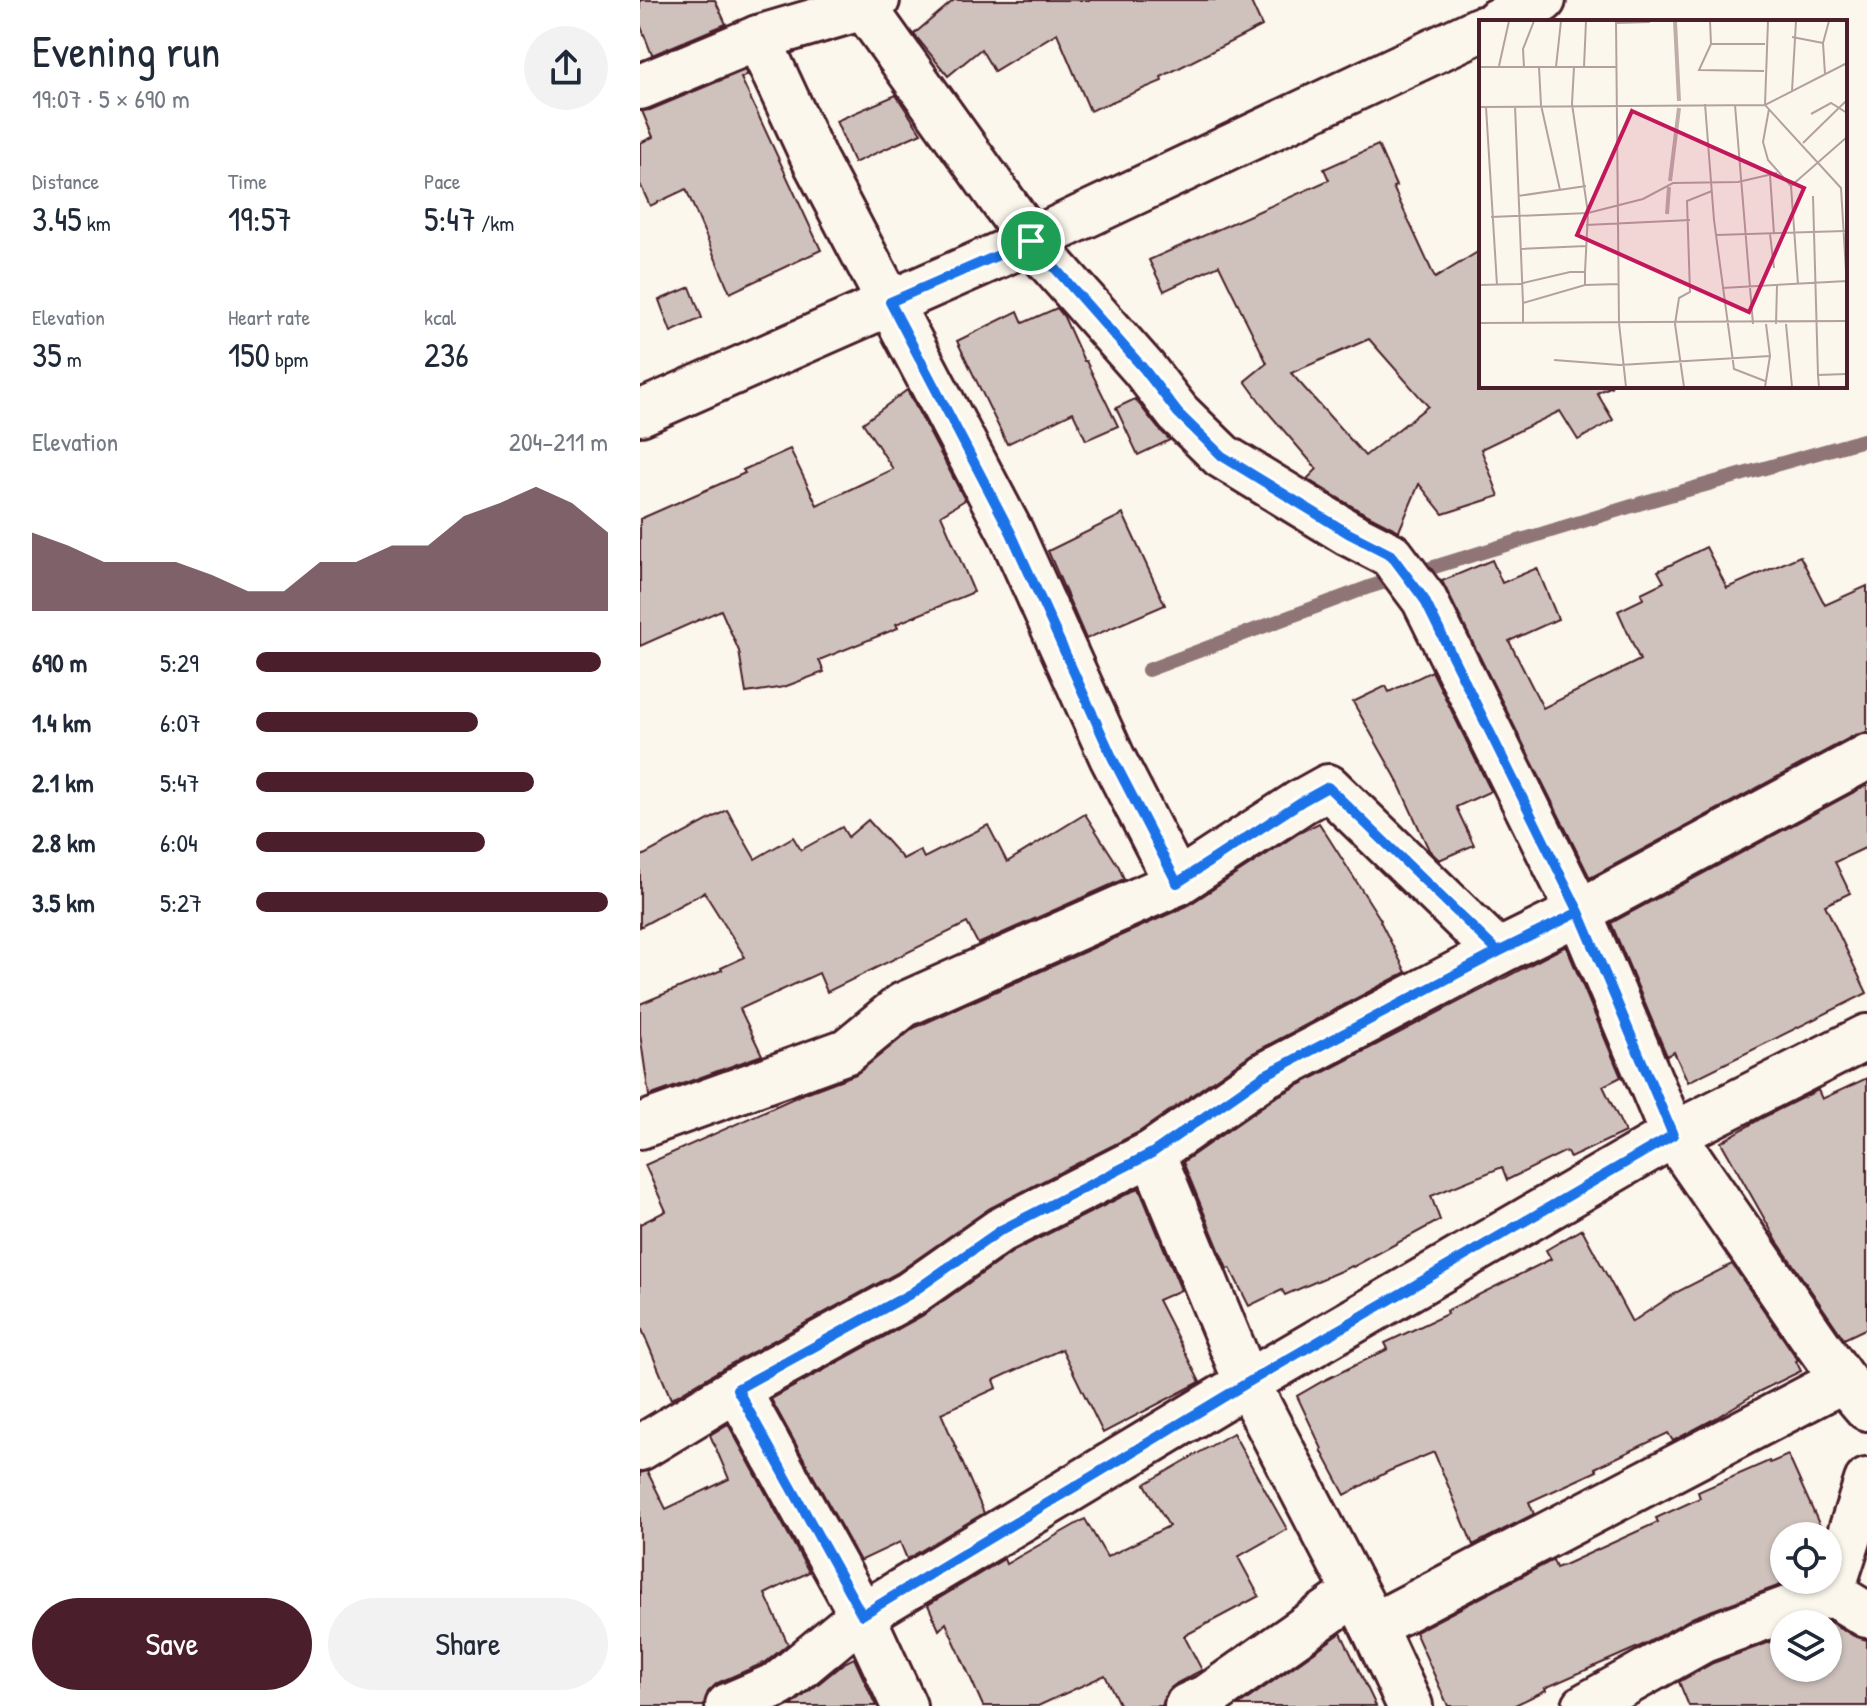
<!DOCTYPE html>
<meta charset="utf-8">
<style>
:root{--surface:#fff;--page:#f2f2f3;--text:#1f2937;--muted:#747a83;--accent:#4a1f2b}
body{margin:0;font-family:"Patrick Hand",sans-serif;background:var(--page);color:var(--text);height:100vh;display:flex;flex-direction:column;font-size:30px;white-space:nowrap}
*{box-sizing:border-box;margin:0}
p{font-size:26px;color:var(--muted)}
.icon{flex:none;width:44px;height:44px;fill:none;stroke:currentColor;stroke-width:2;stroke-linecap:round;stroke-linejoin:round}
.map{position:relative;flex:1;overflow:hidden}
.side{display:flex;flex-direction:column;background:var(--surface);width:640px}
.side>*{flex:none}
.fabs{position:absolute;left:1130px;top:1522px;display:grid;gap:16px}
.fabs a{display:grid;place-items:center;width:72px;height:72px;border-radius:50%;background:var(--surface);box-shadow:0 2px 6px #0004;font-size:40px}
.pin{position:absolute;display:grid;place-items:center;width:68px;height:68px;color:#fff;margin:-34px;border:4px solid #fff;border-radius:50%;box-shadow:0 2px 8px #0007}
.round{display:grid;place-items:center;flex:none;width:84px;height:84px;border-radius:42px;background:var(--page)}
.overview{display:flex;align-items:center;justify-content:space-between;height:136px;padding:0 32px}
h1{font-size:44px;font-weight:600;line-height:60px}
.metrics{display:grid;grid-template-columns:repeat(3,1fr);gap:12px;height:136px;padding:8px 32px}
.metrics div{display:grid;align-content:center}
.metrics b{font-size:34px;font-weight:600}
.metrics small{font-size:22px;font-weight:400}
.metrics p{font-size:22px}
.chart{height:224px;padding:16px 32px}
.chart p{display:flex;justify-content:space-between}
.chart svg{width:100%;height:144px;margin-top:8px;fill:var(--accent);opacity:.7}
.primary-button{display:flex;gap:16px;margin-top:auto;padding:16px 32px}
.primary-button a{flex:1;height:92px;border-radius:48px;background:var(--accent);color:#fff;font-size:32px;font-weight:600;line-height:92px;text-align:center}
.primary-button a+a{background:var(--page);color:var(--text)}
ul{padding:0 32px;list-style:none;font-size:26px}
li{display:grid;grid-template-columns:128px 96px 1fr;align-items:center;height:60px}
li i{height:20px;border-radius:10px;background:var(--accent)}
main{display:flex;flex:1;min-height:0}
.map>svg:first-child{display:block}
</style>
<main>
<section class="side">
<div class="overview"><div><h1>Evening run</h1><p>19:07 · 5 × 690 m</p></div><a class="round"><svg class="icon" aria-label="share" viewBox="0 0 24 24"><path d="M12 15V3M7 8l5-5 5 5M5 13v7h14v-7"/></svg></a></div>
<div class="metrics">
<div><p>Distance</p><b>3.45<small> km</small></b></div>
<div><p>Time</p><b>19:57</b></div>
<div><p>Pace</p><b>5:47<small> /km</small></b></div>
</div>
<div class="metrics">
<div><p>Elevation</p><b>35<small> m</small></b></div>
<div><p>Heart rate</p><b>150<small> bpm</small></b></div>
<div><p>kcal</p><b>236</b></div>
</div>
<div class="chart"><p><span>Elevation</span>204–211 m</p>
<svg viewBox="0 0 160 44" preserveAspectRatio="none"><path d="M0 44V20L10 24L20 29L30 29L40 29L50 33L60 38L70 38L80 29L90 29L100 24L110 24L120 15L130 11L140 6L150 11L160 20V44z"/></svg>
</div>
<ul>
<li><b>690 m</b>5:29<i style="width:98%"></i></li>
<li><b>1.4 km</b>6:07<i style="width:63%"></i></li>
<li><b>2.1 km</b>5:47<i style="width:79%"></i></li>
<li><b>2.8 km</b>6:04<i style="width:65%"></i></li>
<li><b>3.5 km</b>5:27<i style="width:100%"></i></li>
</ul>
<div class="primary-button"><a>Save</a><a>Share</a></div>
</section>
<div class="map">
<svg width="1227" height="1706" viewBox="0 0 1227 1706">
<rect width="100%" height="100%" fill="#fbf7ec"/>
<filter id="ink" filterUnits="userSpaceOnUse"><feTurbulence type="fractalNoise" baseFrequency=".0125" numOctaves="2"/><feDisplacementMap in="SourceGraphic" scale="16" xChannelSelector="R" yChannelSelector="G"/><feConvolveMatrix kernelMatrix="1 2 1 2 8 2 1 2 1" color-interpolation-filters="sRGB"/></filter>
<g filter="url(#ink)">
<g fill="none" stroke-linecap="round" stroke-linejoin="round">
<path stroke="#907477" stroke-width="14" d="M508,670l221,-83 276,-85 222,-63"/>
</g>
<g fill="#cfc2bc" stroke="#4a1f2b" stroke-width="2" fill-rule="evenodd">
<path d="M0,0h75l11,24 -74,31 -12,-31z"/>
<path d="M314,0h296l12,26 -101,51 1,4 -72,30 -33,-78 -63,38 -13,-22 -33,27 -34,-42z"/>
<path d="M105,70l2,5 -6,3 80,172 -91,43 -44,-104 -36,17 -10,-22v-41l13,-6 -11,-26 8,-1z"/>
<path d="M256,95l25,38 -67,30 -18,-42z"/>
<path d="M738,145l18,41 -3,1 42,91 46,-28v136h131l-15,7 16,27 -35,20 -18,-29 -79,38 18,47 -56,18 -24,-30 -20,47 -39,-20 -53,-32 10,-10 -51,-59 -21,-29 22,-18 -48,-98 -55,26 -15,-31 180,-80 -5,-11zM729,339l59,67 -63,50 -74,-83z"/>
<path d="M50,287l12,31 -31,14 -12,-32z"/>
<path d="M417,308l7,9 20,44h2l32,65 -32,14 -13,-28 -66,32 -50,-103 61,-30 5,12z"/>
<path d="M267,390l58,110 -24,15 33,77 -78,32 2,4 -79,32 5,12 -40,15 -38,6 -7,-42 -18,-41 -81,36v-127l105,-46 -2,-3 47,-21 27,56 76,-36 -30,-46z"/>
<path d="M495,399l23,29 12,12 -32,15 -22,-47z"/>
<path d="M483,514l42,91 -79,34 -38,-88z"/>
<path d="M1066,547l21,41 73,-32 25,49 42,-19v146l-12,3 -265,143 -148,-297 50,-21 10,23 35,-15 21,51 -49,22 34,67 97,-48 -22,-49 25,-12 -2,-6 23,-11 -6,-11z"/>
<path d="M792,671l59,120 -35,16 18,38 -35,15 -10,-10 -34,-74 -42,-74 33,-16 3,6z"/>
<path d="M1227,785v62l-32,15 15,31 -25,12 42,88 -179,89 -14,-30 -7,4 -56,-133z"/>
<path d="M87,810l28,49 38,-22 8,13 41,-23 6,10 20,-17 35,39 17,-9 4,8 64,-33 19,37 78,-48 34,53 5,12 -146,65 -11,-21 -140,69 -8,-19 -79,36 22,46 -113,41 -9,-62v-30l82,-34 -1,-2 24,-11 -41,-65 -64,35v-70z"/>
<path d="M679,823l62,97 -1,1 26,51 -155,82 -112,78 -149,76 -93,65 -172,94 -54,32 -31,-74v-101l26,-13 -21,-46 158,-71 53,-20 58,-46 273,-122 112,-73z"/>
<path d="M926,946l55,131 -18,9 22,46 -55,26 -4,-7 -59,29 -5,-13 -71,29 9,24 -87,47 -1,-1 -67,29 -3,-5 -33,16 -19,-38 -3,1 -44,-107 93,-65z"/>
<path d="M1227,1078v250l-23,11 -67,-98 -56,-99 41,-24 56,-28 4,9z"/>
<path d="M499,1188l42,102 -23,10 42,82 -97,51 -41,-84 -68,31 3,8 -56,25 43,100 -77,46 -7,-17 -40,19 -89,-162 151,-83 92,-65z"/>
<path d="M942,1229l50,93 45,-30 55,-28 66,96 -2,1 5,10 -41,20 -46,28 -41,22 -5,-8 -73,35 2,3 -68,31 5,12 -61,31 -39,-93 -45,19 -44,24 -24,-45 1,-1 -25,-53 26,-15 65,-32 -3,-6 62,-29 -1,-3 105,-52 -5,-9z"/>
<path d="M88,1424l81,148 -44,22 23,50 -22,18 -49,21 -9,9 -4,14h-64v-233l7,-2 19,38 63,-30 -19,-44z"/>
<path d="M593,1433l54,96 -49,28 21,39 -75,40 18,34 -25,13 -10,8 -5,15h-42l-15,-31 -67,31h-55l-37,-83 -7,7 -11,-25 76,-46 2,5 79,-45 22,38 62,-31 -24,-42z"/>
<path d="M1148,1455l36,80 -40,1v44h10l-100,37 -49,27 -100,44 1,2 -33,16h-65l-33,-74 138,-72 3,8 8,-3 94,-43 -2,-4 44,-20 -2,-6 71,-31 1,2z"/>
<path d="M1188,1621l26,15 13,4v66h-178l-10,-24 34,-19 71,-26v31h44v-44h-9z"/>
<path d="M701,1633l35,73h-138z"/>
<path d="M214,1658l22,48h-85l53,-43z"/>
</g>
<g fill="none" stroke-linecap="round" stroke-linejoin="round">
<defs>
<g id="street">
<path d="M219,0l172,241 113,128 34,44 44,43 126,77 43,22 33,44 155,313 94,223 145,210 25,35 24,28"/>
<path d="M118,38l57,123 196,372 101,224 65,126"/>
<path d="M0,87l118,-49 106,-31 13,-7"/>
<path d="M0,1126l207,-75 56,-46 274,-122 124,-81 27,-15 170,165"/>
<path d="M512,1153l95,230 126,243 37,80"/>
<path d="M97,1389l125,226 42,91"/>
<path d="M0,1448l97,-59 173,-95 91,-64 151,-77 111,-77 235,-124 81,-40 288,-155"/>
<path d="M1191,1593l36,22"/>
<path d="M733,1626l470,-246"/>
<path d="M88,1706l51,-22 83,-69 385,-232 426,-248 194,-98"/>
<path d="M547,1706l22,-10 146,-103"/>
<path d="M945,1706l118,-66 128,-47 36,-112"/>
</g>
<g id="secondary">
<path d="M856,22l47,-22"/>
<path d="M0,413l391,-172 450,-212"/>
</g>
</defs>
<use href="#street" stroke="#4a1f2b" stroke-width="50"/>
<use href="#secondary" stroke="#4a1f2b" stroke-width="50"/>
<use href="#street" stroke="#fbf7ec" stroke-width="44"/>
<use href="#secondary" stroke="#fbf7ec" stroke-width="44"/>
</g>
</g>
<g fill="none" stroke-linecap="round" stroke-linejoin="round" filter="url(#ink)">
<defs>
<path id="route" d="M391,241l113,128 34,44 44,43 126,77 43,22 33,44 155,313 -81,40 -235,124 -111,77 -151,77 -91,64 -173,95 125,226 385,-232 426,-248 -94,-223 -81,40 -170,-165 -27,15 -124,81 -65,-126 -101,-224 -121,-231 141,-61"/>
</defs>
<use href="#route" stroke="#fff" stroke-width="16"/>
<use href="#route" stroke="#1a73e8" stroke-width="10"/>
</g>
<g transform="translate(839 20)">
<rect width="368" height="368" fill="#fbf7ec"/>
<path fill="none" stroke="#bfadaa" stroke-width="4" d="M196,1l4,80M191,161l9,-73M188,194l2,-27"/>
<path fill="none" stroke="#b4a19f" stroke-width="2" d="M137,1l3,302 7,64M231,1l1,23 -12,26 65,1M289,1l-3,84 76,83 6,100M137,3l34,-1M313,17l31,6M232,24h54M20,46l10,-45M0,47h137M45,47l-1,-18 11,-28M60,47l2,38 19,85M77,47l5,-46M95,47l-2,37 16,109 -3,59M105,47l2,-46M346,54l-2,-31 6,-22M313,71l4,-70M226,84l9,116 20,149 31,12M256,85l18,219M36,86l8,197M0,87l286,-2 82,-42M7,87l11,178M290,89l-6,33 5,18 23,26 7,98M332,94l20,-11 16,10M324,123l44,-43M291,155l4,59M312,166l56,-49M39,176l68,-10M334,176l5,179M12,197l97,-4 55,-14 30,-16 65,-1 39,-9M107,205l104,-5M291,214l4,34M237,215l129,-4M41,229l66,-3M0,265l40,-1 51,-12h15v13M243,268l125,-7M0,303l368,-2M44,303v-20l62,-18 34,-1M297,304l1,-39M307,304l6,63M75,340l66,5 150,-9M205,367l-9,-63 4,-26 11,-6 -3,-91 25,-10M286,367l5,-31 -4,-32M340,367l-1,-12 29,-1"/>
<path fill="#c2185b" fill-opacity="0.15" stroke="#c2185b" stroke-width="4" d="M153,91l172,77 -55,124 -172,-77z"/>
<rect width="368" height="368" fill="none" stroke="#4a1f2b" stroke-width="4"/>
</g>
</svg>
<div class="fabs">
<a><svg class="icon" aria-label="locate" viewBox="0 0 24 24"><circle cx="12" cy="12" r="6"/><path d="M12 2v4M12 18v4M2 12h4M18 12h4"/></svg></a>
<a><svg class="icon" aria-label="layers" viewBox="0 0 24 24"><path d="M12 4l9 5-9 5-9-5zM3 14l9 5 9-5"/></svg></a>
</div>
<div class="pin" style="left:391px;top:241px;background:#1e9e55"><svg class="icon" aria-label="arrive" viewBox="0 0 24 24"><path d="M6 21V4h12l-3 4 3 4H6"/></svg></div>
</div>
</main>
